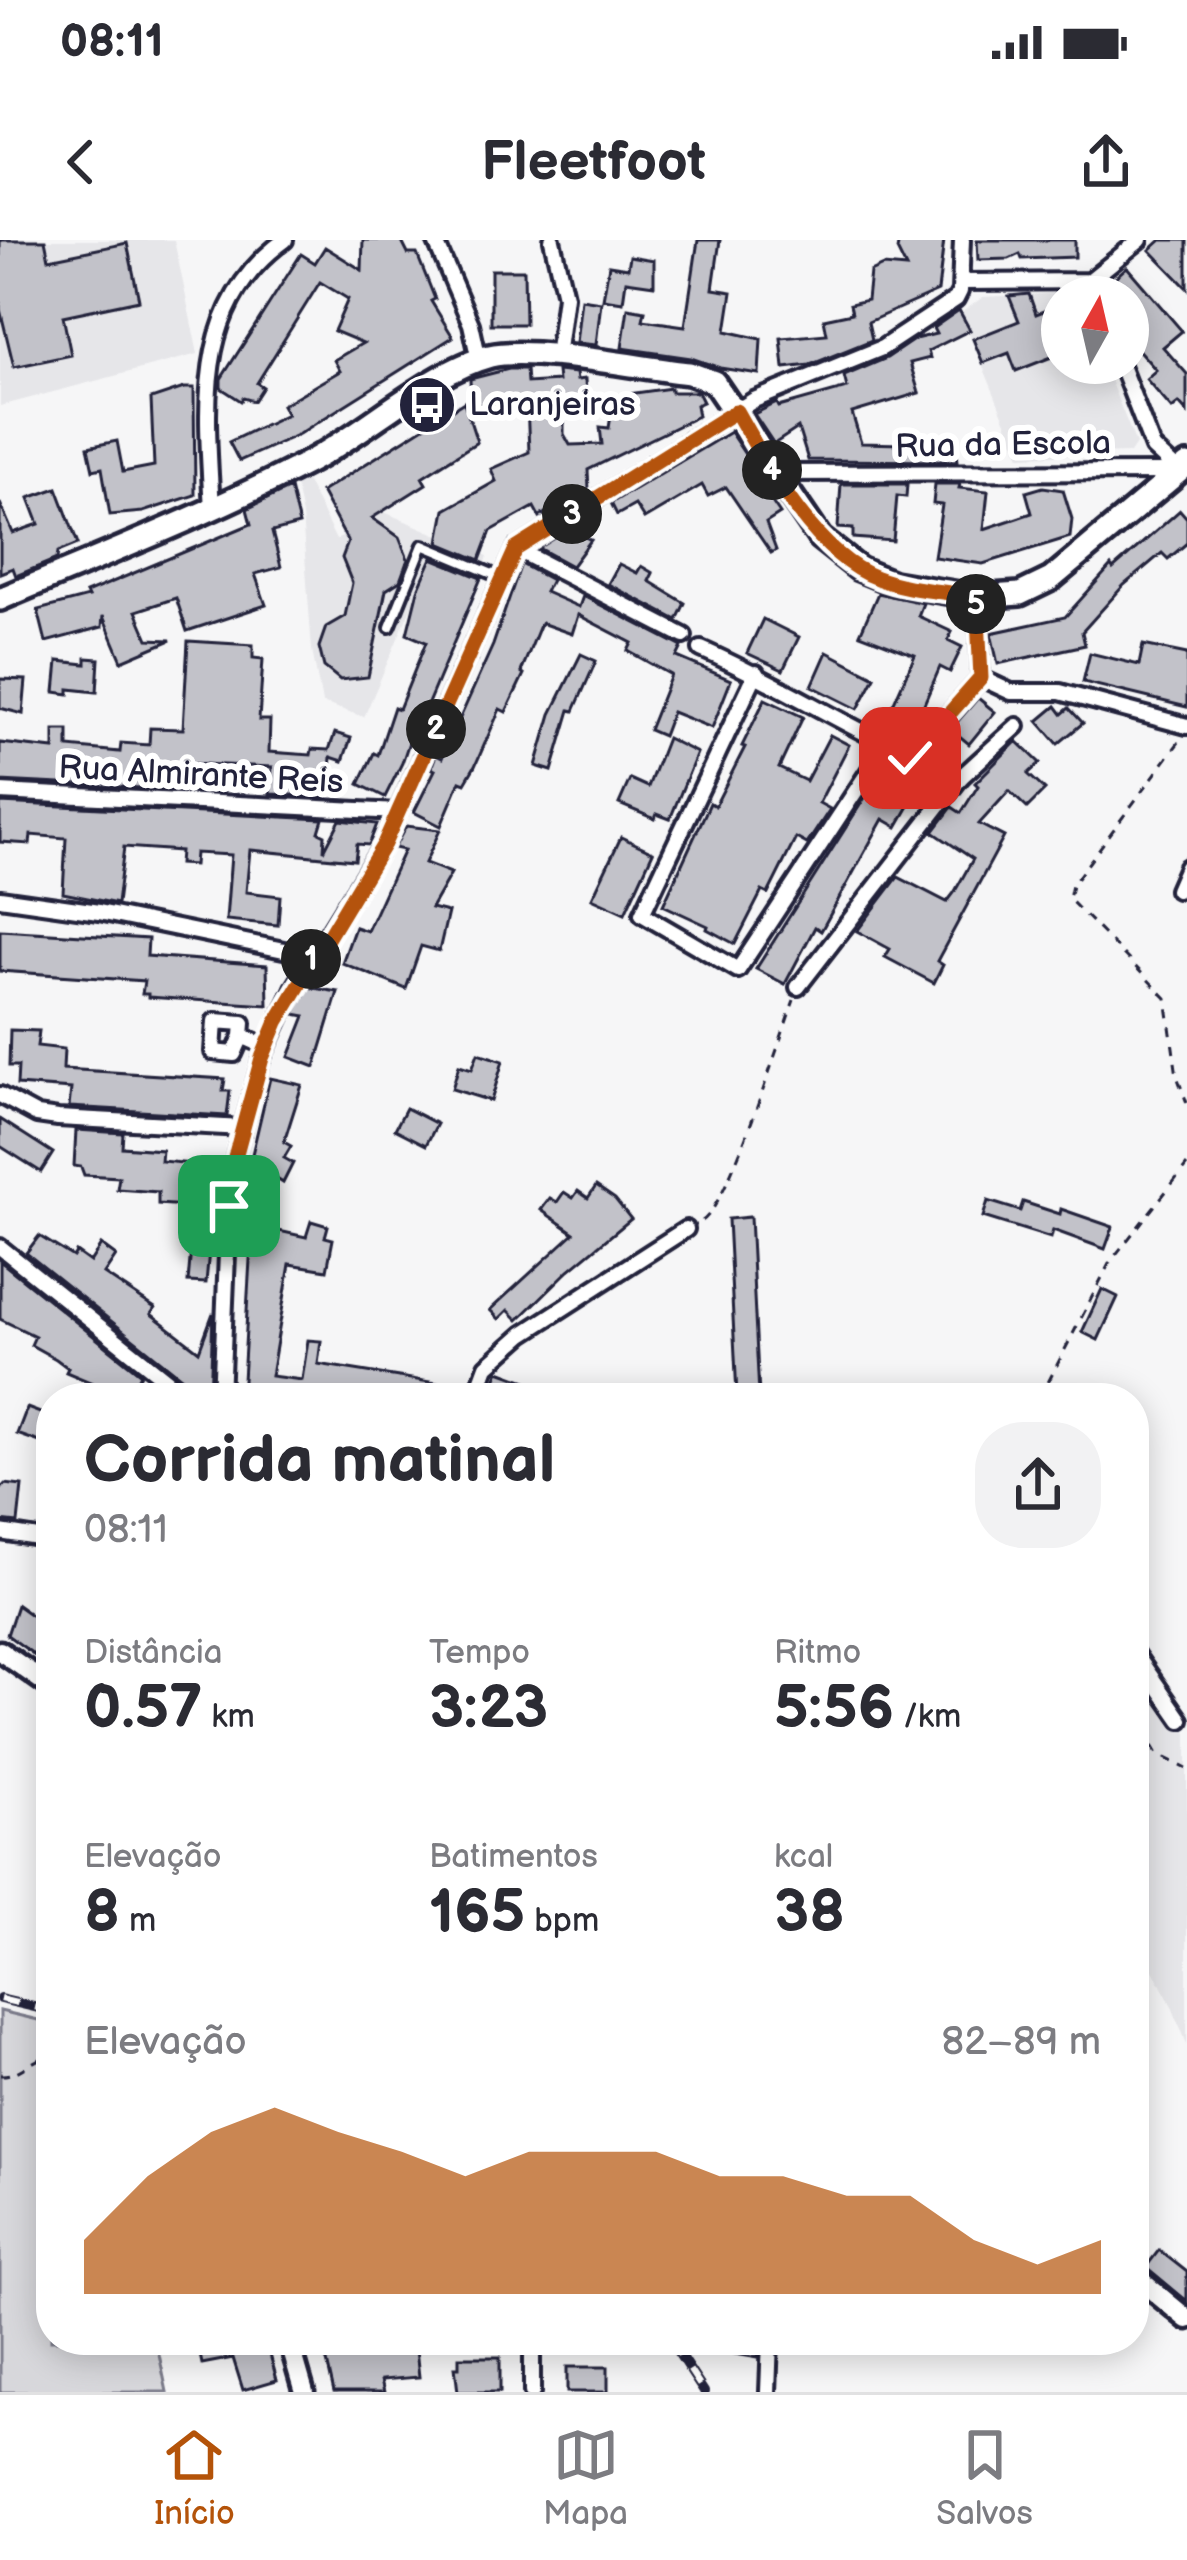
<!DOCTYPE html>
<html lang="pt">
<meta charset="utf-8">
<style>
:root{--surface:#fff;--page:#f2f2f3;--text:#2b2b33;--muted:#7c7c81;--line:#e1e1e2;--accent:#b45309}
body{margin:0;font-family:"Balsamiq Sans",sans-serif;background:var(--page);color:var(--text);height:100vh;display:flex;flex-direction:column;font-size:45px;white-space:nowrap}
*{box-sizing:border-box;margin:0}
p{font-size:39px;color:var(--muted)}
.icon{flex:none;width:66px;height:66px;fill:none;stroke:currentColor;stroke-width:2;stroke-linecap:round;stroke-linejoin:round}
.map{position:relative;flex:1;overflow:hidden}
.sheet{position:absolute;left:36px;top:1143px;width:1113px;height:972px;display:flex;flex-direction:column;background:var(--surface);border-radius:48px;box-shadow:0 6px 30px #0003}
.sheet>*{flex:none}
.needle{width:78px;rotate:8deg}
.fabs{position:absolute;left:1041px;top:36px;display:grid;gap:24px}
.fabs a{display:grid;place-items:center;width:108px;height:108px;border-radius:50%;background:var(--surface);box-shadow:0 6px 30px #0003;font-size:60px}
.pin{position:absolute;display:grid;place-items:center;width:102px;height:102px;color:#fff;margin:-51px;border-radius:24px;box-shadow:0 6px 18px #0006}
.km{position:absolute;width:60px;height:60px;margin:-30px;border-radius:50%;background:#222;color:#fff;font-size:33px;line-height:60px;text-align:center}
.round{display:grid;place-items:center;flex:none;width:126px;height:126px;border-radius:48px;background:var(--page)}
.summary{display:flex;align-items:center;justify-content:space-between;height:204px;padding:0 48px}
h1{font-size:66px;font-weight:600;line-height:90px}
.stats{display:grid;grid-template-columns:repeat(3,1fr);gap:18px;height:204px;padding:12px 48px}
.stats div{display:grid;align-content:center}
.stats b{font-size:60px;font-weight:600}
.stats small{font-size:33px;font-weight:400}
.stats p{font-size:33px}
.chart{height:336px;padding:24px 48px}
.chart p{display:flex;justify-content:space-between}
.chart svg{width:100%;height:216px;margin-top:12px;fill:var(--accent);opacity:.7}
.status{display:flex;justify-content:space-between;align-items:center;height:84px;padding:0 60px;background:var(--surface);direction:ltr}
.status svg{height:33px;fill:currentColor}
header{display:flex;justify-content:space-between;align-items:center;height:156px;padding:0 48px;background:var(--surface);font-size:54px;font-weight:600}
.tabs{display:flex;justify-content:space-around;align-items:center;height:168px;border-top:3px solid var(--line);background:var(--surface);font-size:33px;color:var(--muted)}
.tabs a{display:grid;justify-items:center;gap:6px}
.tabs .selected{color:var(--accent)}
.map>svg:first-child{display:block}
</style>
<div class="status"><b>08:11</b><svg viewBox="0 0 49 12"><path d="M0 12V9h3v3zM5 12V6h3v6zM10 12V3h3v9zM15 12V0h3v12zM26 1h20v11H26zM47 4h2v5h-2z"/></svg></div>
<header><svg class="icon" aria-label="back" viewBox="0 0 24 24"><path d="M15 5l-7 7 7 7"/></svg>Fleetfoot<svg class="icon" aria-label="share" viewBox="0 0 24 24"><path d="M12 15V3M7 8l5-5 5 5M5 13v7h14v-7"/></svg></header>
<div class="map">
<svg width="1187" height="2152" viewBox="0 0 1187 2152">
<rect width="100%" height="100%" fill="#f6f6f7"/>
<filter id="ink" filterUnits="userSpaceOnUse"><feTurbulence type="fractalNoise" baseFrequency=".00833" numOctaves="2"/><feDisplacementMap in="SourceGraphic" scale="24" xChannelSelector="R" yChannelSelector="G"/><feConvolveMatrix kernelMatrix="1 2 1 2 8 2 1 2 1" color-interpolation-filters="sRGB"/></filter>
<g filter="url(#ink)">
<g fill="#e6e6e9">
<path d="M0,0h174l24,114 -198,52z"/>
<path d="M1075,52l2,5h-15v66h41l33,81 -6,9 -110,3 -59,-143 22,-16z"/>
<path d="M305,238l31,62 48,-28 104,44 -7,21 -48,-20 -69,160 -42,-14 -10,-53 -10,-135 -7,-33z"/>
<path d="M1134,1422l53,71v311l-16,-40 -37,-69z"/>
</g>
<path fill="#d7d7db" stroke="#7c7c8b" stroke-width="3" d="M0,1771l51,12v317h105l11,52h-167z"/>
<g fill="#c2c2c9" stroke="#22223b" stroke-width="3">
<path d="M0,0h45l4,19 78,-16 12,57 -76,16 8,39 -57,12 -14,-58z"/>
<path d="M363,0h38l7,14h9l18,45 -4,2 22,36 -154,97 -60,27 -10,-19 58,-28 -5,-9 58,-34 -6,-11 29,-17 -29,-12 14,-32 -28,-17 -63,101 6,4 -9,14 -11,-3 -2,3 -20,-13v-9l80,-125 14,9 10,-16 37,23z"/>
<path d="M698,0h22l-7,49 19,3 -6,39 35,8 -2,35 -39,-6 -29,-10 -69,-10 6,-40 17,3 -2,9 42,6z"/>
<path d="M899,0h45l-6,51 -70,31 4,18 -62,25 -26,3 -3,-30 46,-4 -3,-15 28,-6 -2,-9 17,-4 3,-28 13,-6 23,2 -9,-18z"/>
<path d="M977,0h98v17l-53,2 -2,-5 -11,5 -31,1z"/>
<path d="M1161,0h26v48l-37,-38z"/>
<path d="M630,16l24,4v25l-28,-4 -3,21 -20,-3 6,-34 19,3z"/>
<path d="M1127,27l55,64 -19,16 24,27v38l-8,-9 -7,6 -26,-30 10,-9 -22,-25 4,-4 -10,-12v-32h-7l-12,-14z"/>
<path d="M491,30h33l1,54h-34z"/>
<path d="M1029,54l7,20 26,-10v49l-46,18 -7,-18 -26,10 -10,-24 46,-18 -10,-25z"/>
<path d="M581,59l20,3 -5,43 -20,-2z"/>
<path d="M959,70l11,20 -42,21 2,7 -20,5 9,30 -67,20 9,30 42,1 51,-7 3,24 -149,-1 -10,-32 -24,16 -20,-30 23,-11 2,4 68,-19 -3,-12 43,-18 28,-19 21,-5 -3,-6z"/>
<path d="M509,129h17l1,14 31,-2 -1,-10 19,2 1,7 8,-1 1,20h4l-1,16 -25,1v18l6,11 32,-1 -2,-17 9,1 5,-32 57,-8v4h27l5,10 -7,3 2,11 -110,54 1,20 -25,3 -4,12 -18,10 4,2 -5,3 -7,-13 -43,24 -11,29 -41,-17 1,-7 5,-26 51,-29 -5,-12 38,-17 -2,-49 -56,2 -1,-26z"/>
<path d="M184,148h10l1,107 -52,17 -33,3 -8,-47 -9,2 -5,-23 29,-6 6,31 31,-6 -3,-67z"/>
<path d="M464,162l13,40 -55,35 4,7 -54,34 27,19 9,22 -8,22 -14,9 -18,87 -28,3 -16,-13 -5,-20 7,-20 19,-11 7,-33 -10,-25 6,-16 -27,-50z"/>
<path d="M730,192l18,27 -4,2 36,53 -14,9 10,27 -5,3 -45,-66 -18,9 -6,-11 -58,34 -9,-14 -18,10 -6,-12z"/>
<path d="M841,244h66l-1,13 -9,-1 -4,45 -40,-3v-9l-15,-1z"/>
<path d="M935,244h25l-1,4 29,3 -4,38 48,-16 -6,-21 17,-5 20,3 9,29 -2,18 -87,27 -49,-7 8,-52 -9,-1z"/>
<path d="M57,248l21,56 -20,8 -1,7 -41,17 -3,-8 -13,5v-70l13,30 26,-9 -10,-26z"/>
<path d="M290,248l9,37 -27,7 9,35 -26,7 11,31 -79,26 -11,-33 -40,13 12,28 23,1 -49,21 -19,-45 -1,11 -56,15 -8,-32 50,-13 -2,-4 165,-69 -4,-15z"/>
<path d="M1180,270l7,8v25l-19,16 -6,-6 -38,32 -42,47 3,13 -87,19 -7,-31 74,-16 46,-51 2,3z"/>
<path d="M569,289l22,11 -19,26 -33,-18z"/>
<path d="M432,318l49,20 -55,130 -5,-2 -19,57 -17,34 -26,-13 15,-31 4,2 16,-48 5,2 27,-67 -19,-8 11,-44z"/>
<path d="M521,324l30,16 -6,12 34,15 4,-11 99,51 -5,10 54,23 -19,48 -40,-16 -9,24 -14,-6 22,-55 -43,-24 4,-8 -54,-28 -6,19 -31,-11 -20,49 3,2 -18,38 -6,-3 -25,57 -10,17 -5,-2 -19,45 -27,-14 21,-42 -4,-2 5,-13 6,3 51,-113z"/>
<path d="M619,324l18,9 4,-7 12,7 -4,8 36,22 -8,17 -69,-36z"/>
<path d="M878,353l45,10 -5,13 34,16 -4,8 14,7 -12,25 -10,-5 -23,53 -26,-11 24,-54 -55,-21z"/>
<path d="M763,379l36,18 -16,33 -36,-17z"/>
<path d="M188,401l65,4v13l10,1 -4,61h11l-1,32 42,3 1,-6 17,1 6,-17 16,5 -8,23 -12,-4 -3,40 -58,-3 2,-27 -72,-3 -18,-1 -1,27 -181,-9v-38l54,6v-19h14v17l52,5 1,-9 28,2 1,-17 33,1z"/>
<path d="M1143,405l44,9v53l-104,-25 7,-29 49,12z"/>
<path d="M827,412l48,25 -17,32 -46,-23z"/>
<path d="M581,414l15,7 -22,50 -4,-1 -18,61 -16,-5 15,-52z"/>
<path d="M86,418l13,1 -2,33 -28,-3v5l-14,-2 3,-31 28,3z"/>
<path d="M0,439l26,1 -3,34 -23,-6z"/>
<path d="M978,458l17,14 -26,32 -18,-15z"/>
<path d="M765,459l38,18 -24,51 27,13 24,-46 19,10 -30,58 11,6 -23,35 -11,-6 -28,56 -6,-3 -27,53 -28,-15 1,-3 -45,-21 47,-102 5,3 30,-59 -3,-1z"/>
<path d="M1056,466l6,8 7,-6 14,15 -25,21 -20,-23z"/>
<path d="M667,498l30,15 -27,66 -13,-5 -2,5 -36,-15 11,-25 18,8z"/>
<path d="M1017,501l23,22 -12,11 17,16 -18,18 -18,-17 -30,33 25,13 -67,124 6,4 -9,18 -49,-26 5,-8 -33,-18 41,-54 49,25 7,-9 19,-34 -40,-27 19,-25 9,6 17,-27 -3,-3z"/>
<path d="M885,526l35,21 -23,40 -14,-8 -62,112 -6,-4 -30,57 -29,-15z"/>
<path d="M0,563l323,16 -4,13 6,3 -1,16 16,-31 37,4 -8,21 -12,-1 -2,16 -105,-10 -4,42 34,4 -2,29 -52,-5 5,-65 -36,-2 -1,12 -15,-1 1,-13 -56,-4 -7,57 -54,-11 3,-55 -35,-3 -1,9 -30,-2z"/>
<path d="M406,586l34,4 -15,33 26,10 -20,35 17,4 -9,39 -18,-5 -15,43 -64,-26 13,-36 12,4 37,-81 -10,-2z"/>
<path d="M621,597l32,15 -28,61 -33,-15z"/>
<path d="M0,690l148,9 -1,17 120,9 1,40 -120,-8v-3h-6l2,-13 -144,-10z"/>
<path d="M308,747l30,5 -23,75 -26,-10 16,-41 -11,-2z"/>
<path d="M10,790l29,1 -2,15 27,3 -1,20 162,10 -2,12h7l-3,25 -158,-9 2,-18 -54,-4 1,-19h-9z"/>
<path d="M478,813l25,8 -12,40 -39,-12 7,-24 13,4z"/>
<path d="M270,838l32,7 -18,57 7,4 -7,12 9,5 -10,20 -14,-9 -3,19 -6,-1 -2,13 -17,-4z"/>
<path d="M406,868l31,16 -11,21 -31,-16z"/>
<path d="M0,879l53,34 -12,19 -41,-26z"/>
<path d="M76,890l47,3 -1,14 40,3 -1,11 42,4 -3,42 -42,-3v-12l-41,-3 2,-12 -35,-2 -3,-8 -7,-1z"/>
<path d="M596,946l19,13 16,20 -62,51 -51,50 -10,-10 -9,9 -9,-9 84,-77 -33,-23 9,-12 7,4 7,-10 9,6 5,-7 10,7z"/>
<path d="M988,961l32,10 3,-9 37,12 1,-5 52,18 -8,22 -52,-19 -2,8 -68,-21z"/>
<path d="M750,977l9,178h-22l-9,-176z"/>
<path d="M311,981l17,5 -3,11 8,2 -6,31 -37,-6 -19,112 31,4 6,-40 13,1 -3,23 149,24 -3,10h-222l10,-173 54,12z"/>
<path d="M193,986l18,2 -5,55 -18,-1z"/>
<path d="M39,996l34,21 3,-5 14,10 11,-17 15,11 -12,18 51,34 -4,6 48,37 14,-38 -3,85h-10l-4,-9 -170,-136z"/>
<path d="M0,1021l141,113 -13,24 -62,-26 2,-4 -12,-9 -25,-14 4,-9 -35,-17z"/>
<path d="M1102,1049l16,8 -20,43 -16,-8z"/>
<path d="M499,1131l27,10 -6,17h-33z"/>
<path d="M27,1168l24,9v29l-34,-12z"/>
<path d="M5,1244l17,2 -4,37 -18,-2v-31z"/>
<path d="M17,1365l34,24v38l-44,-32z"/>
<path d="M1159,2010l28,22v29l-41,-34z"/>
<path d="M197,2100h69l11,40 -34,10 -10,-32 -31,6z"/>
<path d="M322,2100h49l2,12 43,-3 3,28 -38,3 3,12h-50z"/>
<path d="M697,2100h62l-1,18 -62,-11z"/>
<path d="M459,2117h41v35h-42l-3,-25h4z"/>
<rect x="567" y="2127" width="41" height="25"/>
</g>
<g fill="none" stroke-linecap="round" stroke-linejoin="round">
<defs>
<path id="service" d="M390,387l33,-82 79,33"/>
<g id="minor">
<path d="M435,0l36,84 8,36"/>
<path d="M552,0l13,56 -8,61"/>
<path d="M961,42l128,-1 51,-41"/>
<path d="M1120,123l33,85 26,24"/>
<path d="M774,233l403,-1"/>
<path d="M212,270c-5,-100 -20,-203 73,-270"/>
<path d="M516,309l168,87"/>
<path d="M977,357l4,81"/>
<path d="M701,409c89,39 170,94 260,128"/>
<path d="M756,433l-114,241 96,56 150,-228"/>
<path d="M910,518l71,-80 30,14h49l127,34"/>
<path d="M0,552l398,20"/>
<path d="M1177,650l10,-23"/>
<path d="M0,658l99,14 214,44"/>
<path d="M798,747l163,-210 56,-51"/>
<path d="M242,796l-8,18 -21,-2 2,-31 28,2 -1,13 25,11"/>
<path d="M0,855l37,20 21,3 185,10"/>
<path d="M0,1007l189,151"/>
<path d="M221,1158l8,-192 6,-49 27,-99 32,-70 90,-145 132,-294 238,-149 128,-52 74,-49 4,-8 2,-51"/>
<path d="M475,1158l12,-32 36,-32 163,-105"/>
<path d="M0,1292l51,8"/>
<path d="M1134,1412l47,68"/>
<path d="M527,2100l5,7v45"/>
<path d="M768,2152l2,-52"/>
</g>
<g id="tertiary">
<path d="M0,1411l51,36"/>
<path d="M1134,2035l53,44"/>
<path d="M289,2100l15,52"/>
</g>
<path id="primary" d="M0,359c104,-44 209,-85 309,-137 56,-29 121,-90 181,-106 41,-10 152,12 199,17l25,9 106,156 39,31 34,14 84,14 43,-3 31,-15 136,-114"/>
</defs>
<use href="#service" stroke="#22223b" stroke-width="16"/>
<use href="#minor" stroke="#22223b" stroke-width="22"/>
<use href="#tertiary" stroke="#22223b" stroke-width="27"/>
<use href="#primary" stroke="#22223b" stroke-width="30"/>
<g stroke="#22223b" stroke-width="3" stroke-dasharray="9 9" stroke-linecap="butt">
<path d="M1179,502l-107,143 -3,14 97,99 11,78 10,27"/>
<path d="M702,981c26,-15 78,-183 92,-221"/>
<path d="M1040,1158l70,-136 77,-97"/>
<path d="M1134,1475l23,39 30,15"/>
<path d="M0,1835c21,1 31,-17 51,-19"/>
</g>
<use href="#service" stroke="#fff" stroke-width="8"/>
<use href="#minor" stroke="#fff" stroke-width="14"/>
<use href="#tertiary" stroke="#fff" stroke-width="18"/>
<use href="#primary" stroke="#fff" stroke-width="21"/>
<defs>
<g id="rail">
<path d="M0,1759l51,12"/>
<path d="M670,2100l34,52"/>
</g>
</defs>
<use href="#rail" stroke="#22223b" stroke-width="10"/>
<use href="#rail" stroke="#fff" stroke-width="6" stroke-dasharray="18" stroke-linecap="butt"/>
</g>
</g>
<g fill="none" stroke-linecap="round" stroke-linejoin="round" filter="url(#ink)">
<defs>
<path id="route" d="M229,966l6,-49 27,-99 15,-36 107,-178 132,-295 220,-138c31,55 80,145 141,167 30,12 68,13 100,19l4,81 -71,80"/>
</defs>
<use href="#route" stroke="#fff" stroke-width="24"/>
<use href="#route" stroke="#b45309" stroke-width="15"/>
</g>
<defs>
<symbol id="bus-disc" viewBox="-11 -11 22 22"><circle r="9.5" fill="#22223b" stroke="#fff"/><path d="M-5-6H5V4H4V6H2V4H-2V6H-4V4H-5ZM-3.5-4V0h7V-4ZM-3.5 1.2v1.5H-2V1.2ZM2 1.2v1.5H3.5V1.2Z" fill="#fff"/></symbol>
</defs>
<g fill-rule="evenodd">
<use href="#bus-disc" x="394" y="132" width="66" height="66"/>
</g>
<g text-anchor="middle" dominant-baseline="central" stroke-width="12" stroke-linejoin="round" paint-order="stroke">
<g font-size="33" fill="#22223b" stroke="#fff" text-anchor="start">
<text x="469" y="165">Laranjeiras</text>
</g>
<g font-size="33" fill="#22223b" stroke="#fff">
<text transform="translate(1003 205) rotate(-1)">Rua da Escola</text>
<text transform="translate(201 535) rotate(3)">Rua Almirante Reis</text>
</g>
</g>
</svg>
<div class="fabs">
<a><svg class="needle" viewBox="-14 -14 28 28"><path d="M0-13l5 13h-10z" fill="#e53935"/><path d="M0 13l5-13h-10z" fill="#7c7c81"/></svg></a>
</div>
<div class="pin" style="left:229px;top:966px;background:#1e9e55"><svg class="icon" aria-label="arrive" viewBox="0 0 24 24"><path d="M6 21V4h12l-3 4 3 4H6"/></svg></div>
<div class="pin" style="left:910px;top:518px;background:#d93025"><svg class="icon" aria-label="check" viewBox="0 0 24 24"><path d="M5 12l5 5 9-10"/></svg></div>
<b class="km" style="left:311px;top:719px">1</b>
<b class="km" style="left:436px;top:489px">2</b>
<b class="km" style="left:572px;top:274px">3</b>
<b class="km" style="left:772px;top:230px">4</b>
<b class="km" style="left:976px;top:364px">5</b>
<section class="sheet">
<div class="summary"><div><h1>Corrida matinal</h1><p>08:11</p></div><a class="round"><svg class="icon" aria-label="share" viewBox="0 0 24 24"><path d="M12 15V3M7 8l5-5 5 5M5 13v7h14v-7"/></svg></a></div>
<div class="stats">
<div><p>Distância</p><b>0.57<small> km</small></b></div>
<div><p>Tempo</p><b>3:23</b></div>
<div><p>Ritmo</p><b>5:56<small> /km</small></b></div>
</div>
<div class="stats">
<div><p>Elevação</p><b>8<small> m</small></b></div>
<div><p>Batimentos</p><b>165<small> bpm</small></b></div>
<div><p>kcal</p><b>38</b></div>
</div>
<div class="chart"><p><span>Elevação</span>82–89 m</p>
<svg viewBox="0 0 160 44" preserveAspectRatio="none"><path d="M0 44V33L10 20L20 11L30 6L40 11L50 15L60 20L70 15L80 15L90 15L100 20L110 20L120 24L130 24L140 33L150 38L160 33V44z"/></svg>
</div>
</section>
</div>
<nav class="tabs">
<a class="selected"><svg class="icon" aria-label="home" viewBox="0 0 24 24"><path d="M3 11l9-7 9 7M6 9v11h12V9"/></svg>Início</a>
<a><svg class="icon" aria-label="map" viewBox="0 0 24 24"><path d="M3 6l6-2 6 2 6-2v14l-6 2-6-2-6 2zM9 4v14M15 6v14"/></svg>Mapa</a>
<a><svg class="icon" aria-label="saved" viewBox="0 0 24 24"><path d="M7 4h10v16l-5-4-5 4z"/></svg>Salvos</a>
</nav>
